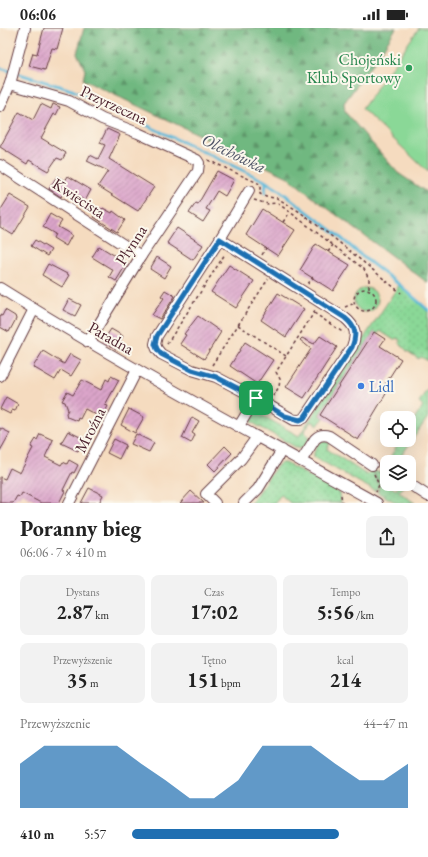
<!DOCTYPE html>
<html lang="pl">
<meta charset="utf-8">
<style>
:root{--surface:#fff;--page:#f2f2f2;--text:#222;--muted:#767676;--accent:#1f6fb2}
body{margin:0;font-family:"EB Garamond",serif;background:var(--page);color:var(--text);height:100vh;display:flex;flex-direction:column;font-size:15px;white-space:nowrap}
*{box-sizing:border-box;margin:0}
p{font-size:13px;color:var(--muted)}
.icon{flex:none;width:22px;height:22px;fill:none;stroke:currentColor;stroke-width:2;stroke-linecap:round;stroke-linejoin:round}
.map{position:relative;height:475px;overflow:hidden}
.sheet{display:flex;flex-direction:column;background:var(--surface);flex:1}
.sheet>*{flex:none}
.tools{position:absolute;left:380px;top:383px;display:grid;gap:8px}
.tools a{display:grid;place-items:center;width:36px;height:36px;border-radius:8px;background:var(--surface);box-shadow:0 4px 16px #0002;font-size:20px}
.pin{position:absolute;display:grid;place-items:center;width:34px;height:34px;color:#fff;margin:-17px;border-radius:8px;box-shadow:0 2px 6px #0006}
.round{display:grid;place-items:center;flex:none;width:42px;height:42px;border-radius:8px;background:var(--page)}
.headline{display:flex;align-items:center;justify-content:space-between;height:68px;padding:0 20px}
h1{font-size:22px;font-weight:700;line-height:30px}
.figures{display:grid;grid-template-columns:repeat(3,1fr);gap:6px;height:68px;padding:4px 20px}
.figures div{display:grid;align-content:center;border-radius:8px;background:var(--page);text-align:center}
.figures b{font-size:20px;font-weight:700}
.figures small{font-size:11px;font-weight:400}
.figures p{font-size:11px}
.chart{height:112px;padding:8px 20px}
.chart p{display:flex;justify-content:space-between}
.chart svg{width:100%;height:72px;margin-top:4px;fill:var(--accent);opacity:.7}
ul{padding:0 20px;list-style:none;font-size:13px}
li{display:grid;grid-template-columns:64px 48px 1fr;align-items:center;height:30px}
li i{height:10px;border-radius:5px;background:var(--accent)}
.status{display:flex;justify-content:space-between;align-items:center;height:28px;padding:0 20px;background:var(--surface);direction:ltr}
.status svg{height:11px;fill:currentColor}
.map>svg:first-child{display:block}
</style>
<div class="status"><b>06:06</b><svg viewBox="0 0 49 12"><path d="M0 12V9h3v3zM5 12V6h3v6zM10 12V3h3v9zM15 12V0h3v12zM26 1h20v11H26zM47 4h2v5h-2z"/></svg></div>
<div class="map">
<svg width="428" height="475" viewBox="0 0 428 475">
<defs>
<pattern id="grass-dots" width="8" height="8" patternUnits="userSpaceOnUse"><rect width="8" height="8" fill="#8ad897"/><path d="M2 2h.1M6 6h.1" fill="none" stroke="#79b982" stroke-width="1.8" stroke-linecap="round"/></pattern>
<pattern id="forest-firs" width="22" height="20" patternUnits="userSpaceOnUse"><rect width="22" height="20" fill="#6fb880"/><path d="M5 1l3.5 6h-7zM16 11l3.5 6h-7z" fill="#5d9569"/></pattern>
<pattern id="building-hatch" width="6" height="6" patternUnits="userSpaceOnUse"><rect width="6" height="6" fill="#dba5ca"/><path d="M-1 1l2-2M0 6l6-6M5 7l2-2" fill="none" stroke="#b486a4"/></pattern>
</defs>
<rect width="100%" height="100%" fill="#fbf7ec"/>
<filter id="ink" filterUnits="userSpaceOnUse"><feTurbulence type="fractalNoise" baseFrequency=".025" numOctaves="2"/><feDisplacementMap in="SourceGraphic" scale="8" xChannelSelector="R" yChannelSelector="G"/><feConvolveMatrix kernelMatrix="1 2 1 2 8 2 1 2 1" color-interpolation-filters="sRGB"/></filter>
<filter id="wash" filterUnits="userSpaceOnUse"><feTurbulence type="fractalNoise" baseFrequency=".012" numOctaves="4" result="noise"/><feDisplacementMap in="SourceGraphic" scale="16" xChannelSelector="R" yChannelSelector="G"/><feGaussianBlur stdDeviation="0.9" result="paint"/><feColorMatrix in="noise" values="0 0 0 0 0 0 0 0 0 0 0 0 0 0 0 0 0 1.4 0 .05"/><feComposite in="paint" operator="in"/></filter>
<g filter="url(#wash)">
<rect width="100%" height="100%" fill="#f5dbbf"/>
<g fill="url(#grass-dots)" stroke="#6a7c61">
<path d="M399,257l29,26v50l-7,-4 -2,2 -12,-8 -8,-8 1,-3 -4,-2 -2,2 -14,-9 -2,3 -4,-2 -55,83 5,3 -6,7 -7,-4 -7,11 6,5 -6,10 -5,2 -48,-27 5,-10 43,24z"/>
<path d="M428,360v29l-31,45h-10v22h4l-1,2 6,4 4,-6 3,3 -4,5 16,11h-18l-20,-11 3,-7 -7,-15 7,3 21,-33h8v-12l14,-22 -4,-4z"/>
<path d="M324,413l6,2 -3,6 40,26 5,-5 7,15 -4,6 -61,-34c-1,-7 3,-14 10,-16z"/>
<path d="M280,435h6l54,30 1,10h-51l-9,-8 -7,8h-24l26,-36z"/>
</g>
<path fill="url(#forest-firs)" stroke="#5c6c56" d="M84,0h312l-15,24 -37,51 1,9 53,61 30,20v90l-117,-87 -23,-19 -205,-97 2,-10 -8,-17z"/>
<g fill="#8ad897" stroke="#6a7c61">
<path d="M419,0h9v144l-66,-63z"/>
<circle cx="366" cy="272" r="12"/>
</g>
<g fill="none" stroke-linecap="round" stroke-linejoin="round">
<g stroke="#5cb9da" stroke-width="3">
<path d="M0,40l72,22 191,90 16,10 55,42 29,25 38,29 27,24"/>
<path d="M265,165l1,-11"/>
</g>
</g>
<g id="blocks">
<g fill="url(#building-hatch)">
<path d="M44,0h19l-6,21 -5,-1 -7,22 -16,-4 4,-13 4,1z"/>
<path d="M41,76l10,5 2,-5 7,3 -4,8 -2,-1 -13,24 25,15 -4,7 -5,-2 -9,13 -19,-11 -2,4 -27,-17 19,-35 14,8z"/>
<path d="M107,101l13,6 -11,24 45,28 -16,24 -40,-25 10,-15 -21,-10 3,-6 8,4 7,-14 -5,-2z"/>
<path d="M217,143l17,9 -9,16 -8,-5 -11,18 4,2 -7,11 -14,-9 7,-10 2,1z"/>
<path d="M57,148l8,5 3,-5 23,14 -6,11 -19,-12 -5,8 -12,-8z"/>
<path d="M10,167l20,12 -17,28 -13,-8v-16z"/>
<path d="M100,180l2,2 1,-2 9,5 1,-2 12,9 -8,12 -23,-15z"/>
<path d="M262,181l33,21 -17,26 -32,-21z"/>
<path d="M50,186l12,7 -4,6 14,8 -6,11 -13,-8 2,-4 -12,-7z"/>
<path d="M177,200l26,17 -10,15 -26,-17z"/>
<path d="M35,212l16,10 -4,6 -16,-10z"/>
<path d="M316,216l34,21 -17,26 -33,-21z"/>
<path d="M99,218l28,17 -11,18 -7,-4 4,-7 -21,-13z"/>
<path d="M157,229l14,9 -7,12 -14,-9z"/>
<path d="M48,236l21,11 -7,12 -20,-12z"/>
<path d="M229,237l25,16 -18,27 -25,-16z"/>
<path d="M165,262l10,6 -15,23 -8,-4 12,-17 -3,-2z"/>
<path d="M278,265l26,16 -18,28 -25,-17z"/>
<path d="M69,271l12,6 -6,11 -12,-6z"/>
<path d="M5,282l10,6 1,3 -7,13 -9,-5v-12l2,1z"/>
<path d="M198,288l23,16 -17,27 -24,-15 6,-9 -2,-1z"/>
<path d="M111,301l12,7 -7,13 -13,-8z"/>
<path d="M374,304l11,7 -5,7 21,13 -19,30 5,3 -29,48 -8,-5v-1l-30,-19z"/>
<path d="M320,308l17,11 -33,51 -18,-11 25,-38 -11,-9 2,-2 12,6z"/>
<path d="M245,314l28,18 -16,24 -27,-18z"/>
<path d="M43,323l21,13 6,-10 11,6 -10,16 -10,-6 -6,10 -22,-13z"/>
<path d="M111,348l8,4 -14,25 3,1 -6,12 -17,-9 -5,10 -2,-1 -1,3 -10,-4 -1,-4 2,-3 -3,-8 -3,-1 5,-9 6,3 9,-15 19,10 5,-11 3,2z"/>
<path d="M6,369l12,7 -3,7 -3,-1 -2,4 -10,-5z"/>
<path d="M129,381l15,8 -9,16 -14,-8z"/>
<path d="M192,389l7,4 -7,12 3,2 -4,8 -9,-5z"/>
<path d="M0,400l10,5 -10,18z"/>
<path d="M68,403l16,8 -6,12 -17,-8z"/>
<path d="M40,406l13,6 -8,17 16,8 2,-3 4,2 2,-4 9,5 -4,8 -2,-1 -9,18 2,1 -6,12h-18l-19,-10 -2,4 -3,-1 -4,7h-13v-26l5,2 5,-11 10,5 13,-25 -2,-1 5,-8 1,1z"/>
<path d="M136,406l18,9 -5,9 -18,-8z"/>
<path d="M114,411l12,6 -7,14 -12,-6z"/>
<path d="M225,418l7,7 -17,18 -7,-7z"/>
<path d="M89,460l14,7 -4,8h-18z"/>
<path d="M191,463l13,12h-24z"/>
</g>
</g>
</g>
<g filter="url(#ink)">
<use href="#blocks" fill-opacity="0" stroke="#643b41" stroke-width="1"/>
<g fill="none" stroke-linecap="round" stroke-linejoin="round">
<defs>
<g id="minor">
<path d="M10,56l59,17 33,18 36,14 59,27 2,3 -1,8 -57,85 -53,86"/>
<path d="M0,79l10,-23 15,-56"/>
<path d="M0,137l141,91"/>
<path d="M220,211l29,-48"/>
<path d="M0,260c123,77 251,145 377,215"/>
<path d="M0,348l34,-67"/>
<path d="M239,398l17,-28 -40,-21 -24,-7 -31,-16 -4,-5 -2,-5 2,-8 63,-97 125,79c11,9 12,16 7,29l-48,71 -4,2h-6l-38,-22"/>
<path d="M301,433l14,-22c4,-4 8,-5 14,-3l43,29"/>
<path d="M414,459l14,9"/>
<path d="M69,475l68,-133"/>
<path d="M215,475l-9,-9 35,-35 16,-22"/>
<path d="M244,475l14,-14 24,-39"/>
</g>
</defs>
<use href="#minor" stroke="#643b41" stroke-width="12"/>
<g stroke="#643b41" stroke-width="1.5" stroke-dasharray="3 3" stroke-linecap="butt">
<path d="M208,132l52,24v10l6,3 11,1 23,14 35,27 66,54"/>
<path d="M254,172l14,4 9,-1 13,9 74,57 5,10v10"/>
<path d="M283,194l7,-10"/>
<path d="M328,224l5,-7"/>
<path d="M262,227l4,-7"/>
<path d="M308,256l5,-7"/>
<circle cx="365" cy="272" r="11"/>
<path d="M345,279l10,-4"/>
<path d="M314,285l30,20"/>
<path d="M238,297l48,31"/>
<path d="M167,316l58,-90"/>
<path d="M212,337l56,-86"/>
<path d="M273,368l6,-9 1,-8 -4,-7 39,-61"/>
<path d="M374,446l5,11 -3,7"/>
<path d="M341,467l1,8"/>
</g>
<use href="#minor" stroke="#fff" stroke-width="10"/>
</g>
</g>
<g fill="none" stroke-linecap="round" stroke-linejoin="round" filter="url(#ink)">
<defs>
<path id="route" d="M220,211l125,79c11,9 12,16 7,29l-48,71 -4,2 -15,-4 -29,-18 -40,-21 -24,-7 -31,-16 -4,-5 -2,-5 2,-8z"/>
</defs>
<use href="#route" stroke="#fff" stroke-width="8"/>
<use href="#route" stroke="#1f6fb2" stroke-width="5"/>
</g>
<circle fill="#2e9e5b" stroke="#fbf7ec" stroke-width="1.5" cx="409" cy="40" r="4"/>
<circle fill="#3f7fe0" stroke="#fbf7ec" stroke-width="1.5" cx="361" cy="358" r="4"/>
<g text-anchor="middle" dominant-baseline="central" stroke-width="4" stroke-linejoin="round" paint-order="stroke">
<g font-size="16" fill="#27864d" stroke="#fbf7ec" text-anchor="end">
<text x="401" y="31">Chojeński<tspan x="401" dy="18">Klub Sportowy</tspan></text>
</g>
<g font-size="16" fill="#4a1f2b" stroke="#fbf7ec">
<text transform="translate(114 77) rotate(25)">Przyrzeczna</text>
<text transform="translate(79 170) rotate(33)">Kwiecista</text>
<text transform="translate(131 217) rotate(-57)">Płynna</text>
<text transform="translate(111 310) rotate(30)">Paradna</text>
<text transform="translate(90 402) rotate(-63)">Mroźna</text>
</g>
<g font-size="16" fill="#366cbe" stroke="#fbf7ec" text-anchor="start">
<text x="369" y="358">Lidl</text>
</g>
<g font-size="17" font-style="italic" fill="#505568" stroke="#fbf7ec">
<text transform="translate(234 125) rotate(26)">Olechówka</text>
</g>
</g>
</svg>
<div class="tools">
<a><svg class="icon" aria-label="locate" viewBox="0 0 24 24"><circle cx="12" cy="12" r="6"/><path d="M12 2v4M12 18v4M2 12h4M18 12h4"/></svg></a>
<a><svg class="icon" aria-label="layers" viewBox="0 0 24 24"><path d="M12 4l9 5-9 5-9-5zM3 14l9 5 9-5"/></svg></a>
</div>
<div class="pin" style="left:256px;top:370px;background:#1e9e55"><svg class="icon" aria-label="arrive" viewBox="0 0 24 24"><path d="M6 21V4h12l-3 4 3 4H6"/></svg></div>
</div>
<section class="sheet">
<div class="headline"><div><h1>Poranny bieg</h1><p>06:06 · 7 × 410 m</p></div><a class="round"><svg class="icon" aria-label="share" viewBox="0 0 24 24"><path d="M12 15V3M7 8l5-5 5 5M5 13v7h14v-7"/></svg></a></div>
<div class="figures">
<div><p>Dystans</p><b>2.87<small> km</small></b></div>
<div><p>Czas</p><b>17:02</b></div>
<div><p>Tempo</p><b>5:56<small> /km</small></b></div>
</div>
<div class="figures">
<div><p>Przewyższenie</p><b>35<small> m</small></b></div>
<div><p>Tętno</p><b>151<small> bpm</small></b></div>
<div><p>kcal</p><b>214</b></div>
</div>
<div class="chart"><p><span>Przewyższenie</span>44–47 m</p>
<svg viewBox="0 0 160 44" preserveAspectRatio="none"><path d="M0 44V17L10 6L20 6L30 6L40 6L50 17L60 27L70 38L80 38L90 27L100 6L110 6L120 6L130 17L140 27L150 27L160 17V44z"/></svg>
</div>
<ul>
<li><b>410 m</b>5:57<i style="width:75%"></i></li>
</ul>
</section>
